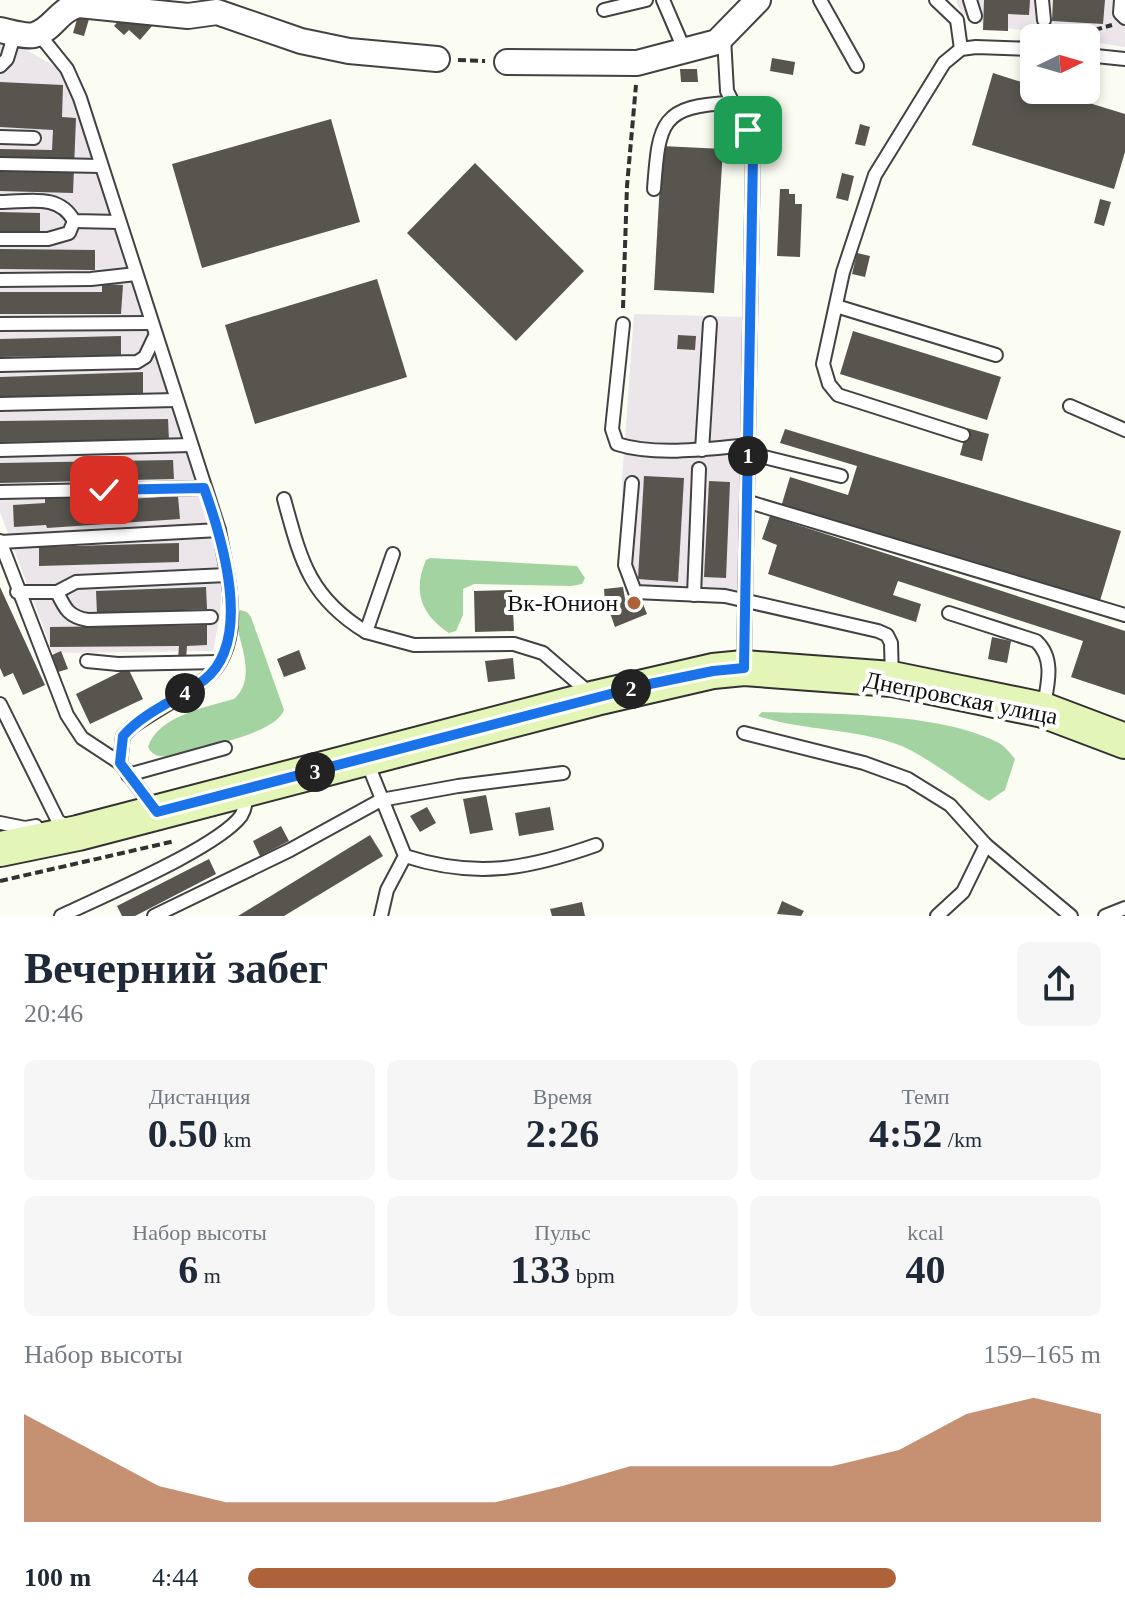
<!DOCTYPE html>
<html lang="ru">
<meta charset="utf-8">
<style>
:root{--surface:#fff;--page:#f6f6f7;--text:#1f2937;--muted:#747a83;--accent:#ae6239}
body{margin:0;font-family:Georgia,serif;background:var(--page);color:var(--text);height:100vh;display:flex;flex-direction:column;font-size:30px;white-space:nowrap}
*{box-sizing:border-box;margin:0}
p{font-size:26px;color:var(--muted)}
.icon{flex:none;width:44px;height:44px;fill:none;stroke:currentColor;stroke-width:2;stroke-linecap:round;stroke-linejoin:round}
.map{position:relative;height:916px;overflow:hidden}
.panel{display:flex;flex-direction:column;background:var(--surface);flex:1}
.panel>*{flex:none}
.needle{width:52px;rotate:85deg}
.buttons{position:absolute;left:1020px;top:24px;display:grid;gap:16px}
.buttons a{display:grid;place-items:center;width:80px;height:80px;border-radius:12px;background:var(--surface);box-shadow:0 4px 12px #0003;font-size:40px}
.pin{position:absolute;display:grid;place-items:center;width:68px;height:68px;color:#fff;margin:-34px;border-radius:16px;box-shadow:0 4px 12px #0006}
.km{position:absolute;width:40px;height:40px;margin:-20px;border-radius:50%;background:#222;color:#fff;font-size:22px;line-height:40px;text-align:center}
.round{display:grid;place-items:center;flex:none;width:84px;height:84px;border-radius:12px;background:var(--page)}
.headline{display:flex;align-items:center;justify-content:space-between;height:136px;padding:0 24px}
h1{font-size:44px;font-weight:600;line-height:60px}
.stats{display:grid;grid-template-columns:repeat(3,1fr);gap:12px;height:136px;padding:8px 24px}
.stats div{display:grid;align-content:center;border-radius:12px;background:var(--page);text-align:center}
.stats b{font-size:40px;font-weight:600}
.stats small{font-size:22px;font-weight:400}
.stats p{font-size:22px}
.chart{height:224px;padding:16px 24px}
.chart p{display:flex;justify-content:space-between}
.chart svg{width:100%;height:144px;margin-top:8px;fill:var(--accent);opacity:.7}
ul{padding:0 24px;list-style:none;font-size:26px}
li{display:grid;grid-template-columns:128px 96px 1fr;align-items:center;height:60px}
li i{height:20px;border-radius:10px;background:var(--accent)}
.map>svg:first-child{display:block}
</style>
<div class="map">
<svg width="1125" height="916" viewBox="0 0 1125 916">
<rect width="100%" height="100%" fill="#fbfdf3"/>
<g fill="#ece5ea">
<path d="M956,0h169v47l-39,-6v-3h-17l-86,-14 -22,-11z"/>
<path d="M0,41l12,1 48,27 37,90 63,211 55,166 7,37 -2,43 -7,35 -160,2 -53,-141z"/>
<path d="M634,314l110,3 1,281 -120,-6 -3,-112z"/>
</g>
<g fill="#a4d3a2">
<path d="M430,558l147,8 8,12 -3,6 -11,2 -97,-2 -11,5v26l-7,16 -7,2c-27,-18 -37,-41 -23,-73z"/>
<path d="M240,610l7,2 4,5 33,93c-9,25 -87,38 -112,45 -11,2 -18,3 -24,-8 10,-31 58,-40 86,-48 23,-21 6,-54 1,-81z"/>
<path d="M762,712c67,2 176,0 235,30 7,3 13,11 18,17l-10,31 -16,11c-26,-16 -64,-46 -90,-56 -46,-17 -96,-14 -141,-29z"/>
</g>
<g fill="#57554d">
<path d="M984,0h46l-1,15 -21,-1v17l-25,-1z"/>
<path d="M1053,0h52l-2,24 -51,-3z"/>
<path d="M126,12l16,5 10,9 -12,14 -11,-10 -5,5 -10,-9z"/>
<path d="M78,16l11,3 -5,17 -11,-3z"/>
<path d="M772,58l23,4 -2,13 -23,-4z"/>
<path d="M680,69h17l1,13h-17z"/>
<path d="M993,73l41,13v4h13l78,24v38l-11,37 -142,-44z"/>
<path d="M0,82l63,3 -1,32 14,1 -3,75 -73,-2v-42l52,1 1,-20 -53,-3z"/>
<path d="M331,119l29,103 -158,46 -30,-104z"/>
<path d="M860,124l10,3 -5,19 -10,-2z"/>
<path d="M662,146l61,3 -9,144 -60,-3z"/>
<path d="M475,163l109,108 -68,70 -109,-108z"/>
<path d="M842,173l12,3 -6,25 -12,-3z"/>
<path d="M780,189h9v5h6v10h7l-2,53 -23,-1z"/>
<path d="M1100,199l11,3 -7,24 -10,-3z"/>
<path d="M0,212l40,1v20h-40z"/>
<path d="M0,249l95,1v20l-95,-1z"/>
<path d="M857,253l13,3 -5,21 -13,-3z"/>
<path d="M377,279l30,98 -152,47 -30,-99z"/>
<path d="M102,284l21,1 -2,29h-121v-22h102z"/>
<path d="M853,331l148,46 -14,43 -147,-46z"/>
<path d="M678,335l18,1 -1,14 -18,-1z"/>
<path d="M121,336v19l-121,2v-18z"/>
<path d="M143,372v22l-143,5v-22z"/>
<path d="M168,419l1,21 -169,2v-21z"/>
<path d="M967,428l22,6 -7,27 -22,-6z"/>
<path d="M785,429l336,102 -22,73 -318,-97 9,-30 58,18 9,-29 -77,-23z"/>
<path d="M173,460l1,19 -174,4v-20z"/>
<path d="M644,476l40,2 -6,104 -40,-3z"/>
<path d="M709,481l21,1 -4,96 -22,-1z"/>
<path d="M80,495v7l98,-6 2,23 -133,9 -1,-3 -32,2 -1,-22 32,-2v-6z"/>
<path d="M770,516l355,115v64l-54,-18 12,-36 -185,-60 -5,14 28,9 -5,18 -148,-48 9,-29 -15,-6z"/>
<path d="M179,543v19l-140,4v-19z"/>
<path d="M0,587l45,98 -22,10 -10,-22 -9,4 -4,-9z"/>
<path d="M206,587l1,22 -110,5 -1,-23z"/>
<path d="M623,587l2,12 14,-5 8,20 -32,13 -5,-14 -4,1 -2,-25z"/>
<path d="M512,590l2,41 -39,1 -1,-41z"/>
<path d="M207,625v20l-20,1 -1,13h-8l1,-13 -129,1v-20z"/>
<path d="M992,637l19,4 -4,22 -19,-4z"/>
<path d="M299,650l7,19 -22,8 -7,-18z"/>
<path d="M61,651l7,18 -10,3 -6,-17z"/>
<path d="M513,658l2,21 -27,3 -3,-21z"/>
<path d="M128,668l15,31 -53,25 -14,-30z"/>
<path d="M486,795l7,35 -23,4 -7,-35z"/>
<path d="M427,807l9,16 -16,9 -10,-16z"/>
<path d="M550,807l4,23 -35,6 -4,-23z"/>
<path d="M281,826l8,15 -29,15 -7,-15z"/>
<path d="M370,835l13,21 -99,60h-46z"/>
<path d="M209,859l7,15 -81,42h-13l-5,-10z"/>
<path d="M782,901l22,10 -3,5 -24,-2z"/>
<path d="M582,902l3,14h-33l-2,-7z"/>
</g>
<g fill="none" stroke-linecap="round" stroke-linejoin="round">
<defs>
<g id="service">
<path d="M663,0l21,49"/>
<path d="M820,0l37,66"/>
<path d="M936,0l21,20 4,29"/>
<path d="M970,0l5,16"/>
<path d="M1042,0l2,20"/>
<path d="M1121,0l-1,13 5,5"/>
<path d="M604,10l42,-10"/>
<path d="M38,33l29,36 13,29 139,432c8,46 29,115 -14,149 -22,18 -49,31 -73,48l-9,9 -3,27 36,48"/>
<path d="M724,38l3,53 25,50 1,14 -9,510"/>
<path d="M1086,55l39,4"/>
<path d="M0,66l7,-7 8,-26"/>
<path d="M0,137l34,1"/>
<path d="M0,164l101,2"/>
<path d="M654,189c5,-66 6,-84 79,-86"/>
<path d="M0,202c29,0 59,-9 74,19l45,1"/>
<path d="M0,239h48l21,-6 5,-12"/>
<path d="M0,280l91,-1 45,-5"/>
<path d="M836,306l160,49"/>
<path d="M0,324l151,-1"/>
<path d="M623,324l-11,105 5,15c37,12 92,5 131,1"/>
<path d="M0,365l137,-3 8,-5 10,-21"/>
<path d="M0,404l176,-4"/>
<path d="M1070,406l55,24"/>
<path d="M963,435l-125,-40 -9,-11 -6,-20 20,-92 32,-97 69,-112 17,-14 15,-2 58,2"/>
<path d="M0,450l191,-5"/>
<path d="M702,450l8,-127"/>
<path d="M748,453l93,23"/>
<path d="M632,483l-7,82 10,27 90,4 153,35 9,4 4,8 1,36"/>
<path d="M0,492l204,-4"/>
<path d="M284,499c17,62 25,98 82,133"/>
<path d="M749,502l376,113"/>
<path d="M0,541l67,174 15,23 38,25"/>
<path d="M0,542l219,-12"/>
<path d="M393,554l-27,78 48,13 100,-1 29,9 50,43"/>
<path d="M17,592h40l19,-10 151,-7"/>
<path d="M57,592c8,17 12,25 31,28l123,-3"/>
<path d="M694,595l5,-126"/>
<path d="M949,613l87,28c20,18 11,46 7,69"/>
<path d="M87,661l31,3 101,-2"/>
<path d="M0,704l58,117 10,6"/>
<path d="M744,733l120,30 44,16 42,26 36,40 85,71"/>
<path d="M367,762l38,94 -18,34 -6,26"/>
<path d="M128,775l97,-27"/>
<path d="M0,823l25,5 11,-2"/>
<path d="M405,856c71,23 123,13 191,-11"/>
<path d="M61,916c41,-20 156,-68 180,-100 5,-8 5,-15 5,-24"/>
<path d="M154,916l136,-66 91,-50 77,-14 105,-13"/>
<path d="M937,916l26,-24 23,-47"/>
<path d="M1105,916l20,-8"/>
</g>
<g id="minor">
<path d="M0,30c10,2 24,7 34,5 19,-5 25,-26 45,-30l109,11 29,-4 84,29 48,10 88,8"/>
<path d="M507,62l130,1 80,-21 41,-42"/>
</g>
<path id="secondary" d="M0,849l78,-16 518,-135 117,-27 31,-3 148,11 151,31 82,31"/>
</defs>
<use href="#service" stroke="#424242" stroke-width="16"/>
<use href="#minor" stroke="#424242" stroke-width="28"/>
<use href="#secondary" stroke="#313131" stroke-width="38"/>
<g stroke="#313131" stroke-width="4" stroke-dasharray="8 4" stroke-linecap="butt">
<path d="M1059,27l28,5 25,-7"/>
<path d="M458,60l27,1"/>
<path d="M623,308l4,-122 9,-101"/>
<path d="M0,881l175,-40"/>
</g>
<use href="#service" stroke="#fff" stroke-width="12"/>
<use href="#minor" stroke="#fff" stroke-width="24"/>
<use href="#secondary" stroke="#e3f5b7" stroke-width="34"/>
</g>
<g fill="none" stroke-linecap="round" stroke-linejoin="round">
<defs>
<path id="route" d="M104,490l100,-2c18,50 50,153 0,192 -26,20 -59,31 -81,56l-3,27 37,49 488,-127 68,-14 31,-3 9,-513 -5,-25"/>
</defs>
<use href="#route" stroke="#fff" stroke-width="16"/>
<use href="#route" stroke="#1a73e8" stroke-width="10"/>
</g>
<circle fill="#ae6239" stroke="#fff" stroke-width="3" cx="634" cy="603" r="8"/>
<g text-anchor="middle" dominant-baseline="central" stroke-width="8" stroke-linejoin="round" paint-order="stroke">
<g font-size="24" fill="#0f0f0f" stroke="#fff" text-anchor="end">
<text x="618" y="603">Вк-Юнион</text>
</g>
<g font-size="24" fill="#0f0f0f" stroke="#fff">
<text transform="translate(961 698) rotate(11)">Днепровская улица</text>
</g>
</g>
</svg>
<div class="buttons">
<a><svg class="needle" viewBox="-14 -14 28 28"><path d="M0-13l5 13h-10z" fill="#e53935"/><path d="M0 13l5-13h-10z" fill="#747a83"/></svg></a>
</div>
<div class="pin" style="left:748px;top:130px;background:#1e9e55"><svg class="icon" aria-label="arrive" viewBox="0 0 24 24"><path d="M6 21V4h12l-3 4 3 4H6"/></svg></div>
<div class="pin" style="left:104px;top:490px;background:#d93025"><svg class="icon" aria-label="check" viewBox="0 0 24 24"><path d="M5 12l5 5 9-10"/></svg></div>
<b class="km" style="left:748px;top:456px">1</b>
<b class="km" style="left:631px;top:689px">2</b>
<b class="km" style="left:315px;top:772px">3</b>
<b class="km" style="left:185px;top:693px">4</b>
</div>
<section class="panel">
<div class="headline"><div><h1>Вечерний забег</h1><p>20:46</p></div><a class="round"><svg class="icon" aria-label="share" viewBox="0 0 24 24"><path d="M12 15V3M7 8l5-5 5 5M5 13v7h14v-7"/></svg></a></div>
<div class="stats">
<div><p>Дистанция</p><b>0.50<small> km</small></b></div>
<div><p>Время</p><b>2:26</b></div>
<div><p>Темп</p><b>4:52<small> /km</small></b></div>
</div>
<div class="stats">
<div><p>Набор высоты</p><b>6<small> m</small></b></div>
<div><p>Пульс</p><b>133<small> bpm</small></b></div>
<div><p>kcal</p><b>40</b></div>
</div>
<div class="chart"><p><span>Набор высоты</span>159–165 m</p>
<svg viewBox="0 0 160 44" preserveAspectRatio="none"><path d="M0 44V11L10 22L20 33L30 38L40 38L50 38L60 38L70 38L80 33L90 27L100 27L110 27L120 27L130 22L140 11L150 6L160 11V44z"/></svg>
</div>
<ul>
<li><b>100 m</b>4:44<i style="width:76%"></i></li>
</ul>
</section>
